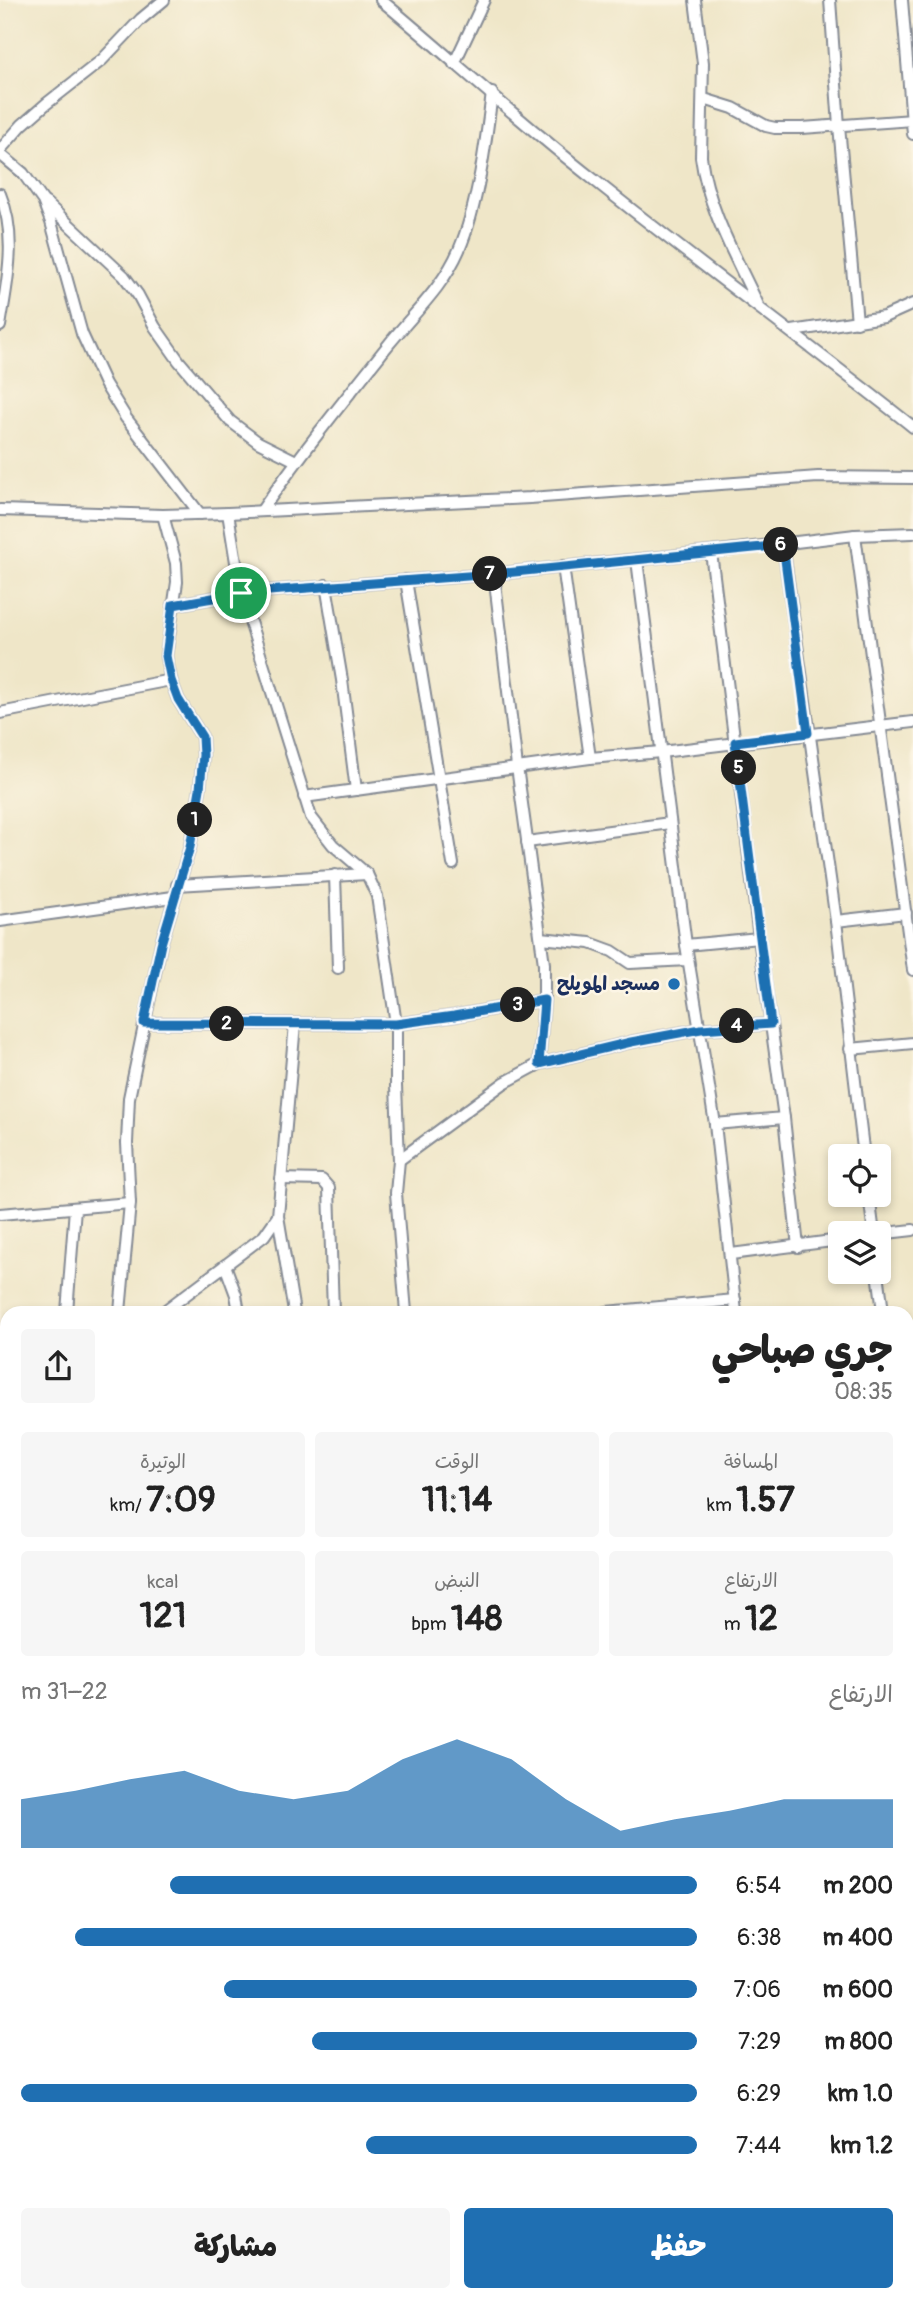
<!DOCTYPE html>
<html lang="ar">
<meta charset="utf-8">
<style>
:root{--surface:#fff;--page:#f6f6f6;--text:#222;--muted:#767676;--accent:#1f6fb2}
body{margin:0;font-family:Pangolin,"Playpen Sans Arabic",sans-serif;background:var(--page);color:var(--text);direction:rtl;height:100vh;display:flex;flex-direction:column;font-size:26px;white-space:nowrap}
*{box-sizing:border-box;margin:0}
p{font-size:23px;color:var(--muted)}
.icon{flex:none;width:38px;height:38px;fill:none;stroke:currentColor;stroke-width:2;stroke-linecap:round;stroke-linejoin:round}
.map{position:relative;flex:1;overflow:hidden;direction:ltr}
.sheet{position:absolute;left:0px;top:1306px;width:914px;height:996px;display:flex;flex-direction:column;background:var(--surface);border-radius:21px 21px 0 0;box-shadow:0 4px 10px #0003;direction:rtl}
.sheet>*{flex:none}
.tools{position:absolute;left:828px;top:1144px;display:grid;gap:14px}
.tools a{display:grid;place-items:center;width:63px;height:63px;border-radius:7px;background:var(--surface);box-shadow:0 4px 10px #0003;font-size:35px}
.pin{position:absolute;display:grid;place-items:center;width:60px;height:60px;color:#fff;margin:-30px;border:4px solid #fff;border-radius:50%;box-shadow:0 2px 7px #0007}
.km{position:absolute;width:35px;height:35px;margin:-18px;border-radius:50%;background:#222;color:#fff;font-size:19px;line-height:35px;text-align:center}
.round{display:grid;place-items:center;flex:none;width:74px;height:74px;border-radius:7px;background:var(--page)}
.overview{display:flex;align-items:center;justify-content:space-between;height:119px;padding:0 21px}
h1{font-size:38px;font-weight:800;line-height:52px}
.figures{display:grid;grid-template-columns:repeat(3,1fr);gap:10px;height:119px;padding:7px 21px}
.figures div{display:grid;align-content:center;border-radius:7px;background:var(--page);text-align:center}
.figures b{font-size:35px;font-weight:800}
.figures small{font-size:19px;font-weight:400}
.figures p{font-size:19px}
.chart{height:196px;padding:14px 21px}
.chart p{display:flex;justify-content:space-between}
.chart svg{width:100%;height:126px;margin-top:7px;fill:var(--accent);opacity:.7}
.primary-button{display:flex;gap:14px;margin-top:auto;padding:14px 21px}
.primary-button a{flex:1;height:80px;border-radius:7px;background:var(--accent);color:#fff;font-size:28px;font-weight:800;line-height:80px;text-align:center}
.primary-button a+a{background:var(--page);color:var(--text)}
ul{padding:0 21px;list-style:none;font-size:23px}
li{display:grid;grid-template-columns:112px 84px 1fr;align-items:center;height:52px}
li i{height:18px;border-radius:9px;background:var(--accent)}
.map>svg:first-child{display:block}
</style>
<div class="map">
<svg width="913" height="2300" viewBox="0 0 913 2300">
<rect width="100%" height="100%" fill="#fcf5e5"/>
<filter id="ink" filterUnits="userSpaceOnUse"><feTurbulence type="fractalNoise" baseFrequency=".0143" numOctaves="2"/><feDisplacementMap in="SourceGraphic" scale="14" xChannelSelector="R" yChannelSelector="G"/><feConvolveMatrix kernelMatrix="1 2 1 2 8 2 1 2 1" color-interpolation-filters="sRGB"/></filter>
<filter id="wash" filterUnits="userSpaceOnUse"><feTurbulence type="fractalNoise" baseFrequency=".00686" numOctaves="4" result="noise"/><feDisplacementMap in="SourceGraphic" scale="28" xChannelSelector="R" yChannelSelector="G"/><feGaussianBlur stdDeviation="1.57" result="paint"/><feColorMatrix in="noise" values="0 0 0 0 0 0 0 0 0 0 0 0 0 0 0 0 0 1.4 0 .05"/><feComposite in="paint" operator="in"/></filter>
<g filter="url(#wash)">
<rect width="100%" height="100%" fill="#efe6c8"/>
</g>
<g filter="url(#ink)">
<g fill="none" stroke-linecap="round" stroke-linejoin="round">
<defs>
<g id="minor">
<path d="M381,0c71,59 139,122 212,179 105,84 214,164 320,248"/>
<path d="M695,0l8,63 -2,94c7,53 36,102 58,150"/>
<path d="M830,0l9,126 18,196"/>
<path d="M902,0l11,134"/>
<path d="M454,64l30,-64"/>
<path d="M704,99l29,9 33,18 9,2h27l111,-8"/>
<path d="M0,150l22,-25 24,-21 56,-44 39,-41 23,-19"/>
<path d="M0,154l23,19 20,28 8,21 31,112 23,50 21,34 74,96"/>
<path d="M0,194c18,43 7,88 0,132"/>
<path d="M46,203l78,73 14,19 17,32 24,34 51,60 28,21 38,19"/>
<path d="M792,331l92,-14 29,-13"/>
<path d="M0,510l163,5 65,-2 302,-15 288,-21 95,1"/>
<path d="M262,510c40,-58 83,-111 127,-166 25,-31 54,-57 70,-94 19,-44 27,-109 33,-157"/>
<path d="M228,513l13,80 70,224 22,28 34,29 10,22 19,128v62l3,74 -3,33 10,119"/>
<path d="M855,535l58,435"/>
<path d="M783,545l53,376 28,236"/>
<path d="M711,552l48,386 25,180 14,129"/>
<path d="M637,560l49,385 29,179 21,188"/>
<path d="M563,566l27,192"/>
<path d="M494,574l23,193 27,197v36l-5,64"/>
<path d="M406,580l47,284"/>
<path d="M326,585l16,95 14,110"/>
<path d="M173,605l68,-12 253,-19 217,-22 144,-17 58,-2"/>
<path d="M0,713l171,-33"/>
<path d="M304,797l286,-39 71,-6 252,-30"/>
<path d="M527,842l143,-19"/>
<path d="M335,875l3,93"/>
<path d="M177,885l190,-11"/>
<path d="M0,921l173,-24"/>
<path d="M836,921l70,-8"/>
<path d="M541,938l49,5 22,8 18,12 58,-3"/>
<path d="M686,945l73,-7"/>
<path d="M144,1023l252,1 58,-8 90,-16"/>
<path d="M850,1049l63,-6"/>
<path d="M715,1124l69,-6"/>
<path d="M399,1160l105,-77 35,-19 92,-22 70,-13 70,-5"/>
<path d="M281,1179l41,1 7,8 4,124"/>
<path d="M869,1195l5,39"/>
<path d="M0,1214l130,-11"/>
<path d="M878,1234l35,-4"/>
<path d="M731,1254l109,-14"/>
<path d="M225,1265l11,30 3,17"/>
<path d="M878,1272l5,40"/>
<path d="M67,1312l8,-104"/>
<path d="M120,1312l10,-109 -3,-60 2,-45 32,-154 29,-97 10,-58 3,-34 -1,-18 -24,-38 -7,-19 -5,-24 11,-74 -1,-19 -13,-48"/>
<path d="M163,1312l101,-76 14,-20"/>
<path d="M294,1312l-16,-96 17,-192"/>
<path d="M606,1312l129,-12"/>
<path d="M0,1380l7,-1"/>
<path d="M0,1478l7,-8"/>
<path d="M906,1500l7,56"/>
<path d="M0,1623l7,-8"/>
<path d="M906,1642l7,-1"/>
<path d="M4,1730l3,-89"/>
<path d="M906,1790l7,-1"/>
<path d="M906,1802l7,-5"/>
<path d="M906,2114l7,-1"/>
<path d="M0,2160l7,19"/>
<path d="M0,2237l7,2"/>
<path d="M437,2300l1,-6"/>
<path d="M483,2300l5,-6"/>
</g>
<path id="major" d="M0,2294l12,6"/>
</defs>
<use href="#minor" stroke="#858a93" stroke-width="14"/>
<use href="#major" stroke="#858a93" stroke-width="18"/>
<use href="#minor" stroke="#fff" stroke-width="10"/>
<use href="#major" stroke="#fff" stroke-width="14"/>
</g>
</g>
<g fill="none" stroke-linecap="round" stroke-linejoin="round" filter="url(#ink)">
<defs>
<path id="route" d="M783,545l25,188 -73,9 36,282 -70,5 -70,13 -92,22 5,-64 -90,16 -58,8 -252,-1 17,-79 29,-97 10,-58 3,-34 -1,-18 -24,-38 -7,-19 -5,-24 7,-51 68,-12 253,-19z"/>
</defs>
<use href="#route" stroke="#fff" stroke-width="14"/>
<use href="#route" stroke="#1f6fb2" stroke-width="9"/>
</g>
<circle fill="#1f6fb2" stroke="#fcf5e5" stroke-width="2.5" cx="674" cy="984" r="7"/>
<g text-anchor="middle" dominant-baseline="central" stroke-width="5" stroke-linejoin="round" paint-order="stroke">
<g font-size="19" font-weight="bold" fill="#1b2f5e" stroke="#fcf5e5" text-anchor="end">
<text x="660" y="984">مسجد المويلح</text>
</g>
</g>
</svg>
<div class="tools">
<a><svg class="icon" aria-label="locate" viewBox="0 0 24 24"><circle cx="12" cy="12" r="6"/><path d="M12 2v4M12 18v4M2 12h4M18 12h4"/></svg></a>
<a><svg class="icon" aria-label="layers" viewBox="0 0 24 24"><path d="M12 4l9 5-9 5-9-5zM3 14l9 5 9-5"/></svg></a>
</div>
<div class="pin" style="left:241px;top:593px;background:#1e9e55"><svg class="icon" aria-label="arrive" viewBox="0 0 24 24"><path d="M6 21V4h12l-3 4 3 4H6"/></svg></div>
<b class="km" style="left:195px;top:820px">1</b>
<b class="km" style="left:227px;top:1024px">2</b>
<b class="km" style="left:518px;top:1005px">3</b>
<b class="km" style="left:737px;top:1026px">4</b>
<b class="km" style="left:739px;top:768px">5</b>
<b class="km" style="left:781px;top:545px">6</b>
<b class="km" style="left:490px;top:574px">7</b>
<section class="sheet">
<div class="overview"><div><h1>جري صباحي</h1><p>08:35</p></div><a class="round"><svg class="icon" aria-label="share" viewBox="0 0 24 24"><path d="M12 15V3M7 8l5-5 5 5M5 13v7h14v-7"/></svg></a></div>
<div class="figures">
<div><p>المسافة</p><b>1.57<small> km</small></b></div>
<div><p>الوقت</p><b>11:14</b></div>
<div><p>الوتيرة</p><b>7:09<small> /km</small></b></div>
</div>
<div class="figures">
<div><p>الارتفاع</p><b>12<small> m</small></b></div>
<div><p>النبض</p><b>148<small> bpm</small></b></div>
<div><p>kcal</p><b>121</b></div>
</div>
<div class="chart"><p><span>الارتفاع</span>22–31 m</p>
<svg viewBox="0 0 160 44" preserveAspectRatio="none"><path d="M0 44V27L10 24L20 20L30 17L40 24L50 27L60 24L70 13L80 6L90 13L100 27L110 38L120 34L130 31L140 27L150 27L160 27V44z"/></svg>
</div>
<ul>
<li><b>200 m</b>6:54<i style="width:78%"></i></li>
<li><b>400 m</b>6:38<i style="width:92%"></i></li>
<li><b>600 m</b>7:06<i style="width:70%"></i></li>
<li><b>800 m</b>7:29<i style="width:57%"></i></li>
<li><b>1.0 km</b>6:29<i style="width:100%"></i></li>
<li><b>1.2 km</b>7:44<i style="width:49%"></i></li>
</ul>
<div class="primary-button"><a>حفظ</a><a>مشاركة</a></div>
</section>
</div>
